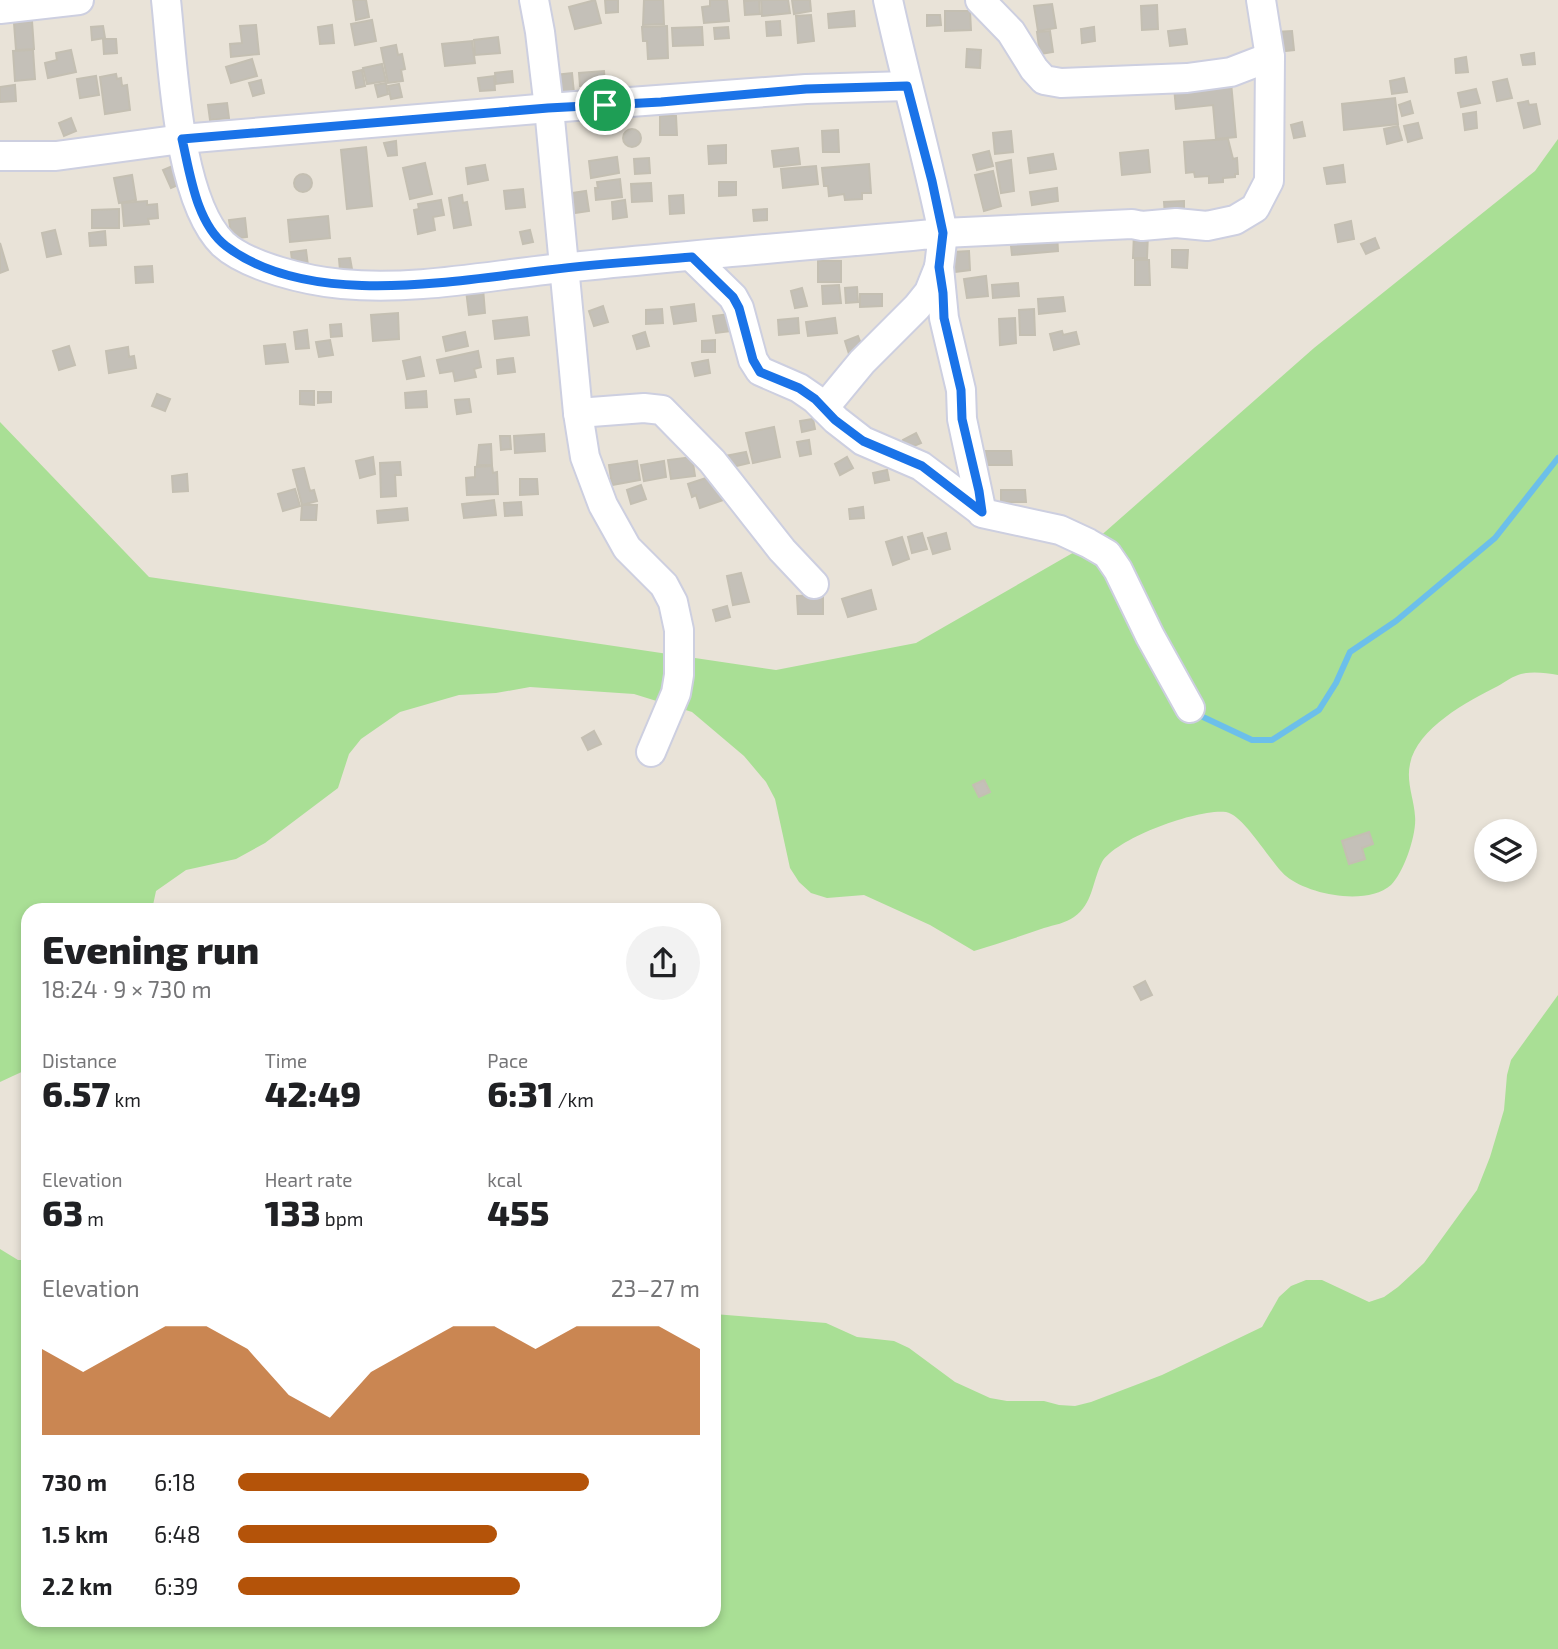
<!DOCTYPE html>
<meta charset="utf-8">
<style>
:root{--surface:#fff;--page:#f2f2f2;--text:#202124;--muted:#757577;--accent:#b45309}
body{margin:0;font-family:"Exo 2",sans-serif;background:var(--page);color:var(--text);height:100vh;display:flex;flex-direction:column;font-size:26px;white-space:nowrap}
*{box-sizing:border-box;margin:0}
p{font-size:23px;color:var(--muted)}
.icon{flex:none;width:38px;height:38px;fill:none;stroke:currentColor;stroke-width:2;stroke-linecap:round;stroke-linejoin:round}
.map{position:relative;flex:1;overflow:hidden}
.panel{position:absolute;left:21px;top:903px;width:700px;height:724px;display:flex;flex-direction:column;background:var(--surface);border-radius:21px;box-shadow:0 4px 10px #0003}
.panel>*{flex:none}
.buttons{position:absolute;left:1474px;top:819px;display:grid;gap:14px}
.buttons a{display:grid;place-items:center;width:63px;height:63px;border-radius:50%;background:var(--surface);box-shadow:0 4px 10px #0003;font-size:35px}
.pin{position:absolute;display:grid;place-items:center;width:60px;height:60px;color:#fff;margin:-30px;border:4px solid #fff;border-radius:50%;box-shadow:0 2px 7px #0007}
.round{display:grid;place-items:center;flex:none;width:74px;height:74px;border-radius:37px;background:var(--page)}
.overview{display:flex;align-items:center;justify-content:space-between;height:119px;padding:0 21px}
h1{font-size:38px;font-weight:800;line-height:52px}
.stats{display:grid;grid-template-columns:repeat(3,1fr);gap:10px;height:119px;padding:7px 21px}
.stats div{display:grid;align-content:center}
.stats b{font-size:35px;font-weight:800}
.stats small{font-size:19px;font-weight:400}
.stats p{font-size:19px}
.chart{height:196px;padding:14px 21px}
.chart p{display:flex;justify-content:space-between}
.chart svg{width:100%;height:126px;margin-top:7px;fill:var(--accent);opacity:.7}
ul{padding:0 21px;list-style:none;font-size:23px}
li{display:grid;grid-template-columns:112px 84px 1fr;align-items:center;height:52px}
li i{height:18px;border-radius:9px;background:var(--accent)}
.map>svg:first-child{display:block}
</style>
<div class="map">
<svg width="1558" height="1649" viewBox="0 0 1558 1649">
<rect width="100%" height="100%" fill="#e9e3d8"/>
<g fill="#a9df95">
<path d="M1558,139v536c-12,-2 -25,-4 -37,-1 -8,2 -16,8 -23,12 -30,15 -81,42 -88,78 -4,18 4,35 5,52 2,18 -11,56 -24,69 -24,21 -82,10 -105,-9 -16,-14 -42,-61 -60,-64 -27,-4 -110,26 -124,50 -10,20 -9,42 -28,55 -8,6 -20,8 -30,11 -23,8 -47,16 -70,23l-44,-26 -66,-30 -37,3 -16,-5 -12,-11 -9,-14 -15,-69 -9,-17 -22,-26 -52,-44 -58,-18 -104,-7 -34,6 -37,2 -59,17 -39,27 -12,15 -11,34 -73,55 -29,16 -50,11 -30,21 -4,19h-124v159l-28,13v-660l149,155 627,93 140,-27 181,-104 217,-191 221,-177z"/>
<path d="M1558,995v654h-1558v-400l18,11h10v360h686v-306l112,9 31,14 37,4 15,7 46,34 35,16 17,3h37l15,4 16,1 16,-4 71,-27 100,-48 17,-30 12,-11 15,-6h16l47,22 15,-5 14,-10 26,-24 53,-73 13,-33 14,-47 3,-35 4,-15z"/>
</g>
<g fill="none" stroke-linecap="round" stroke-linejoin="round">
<path stroke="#6cbfea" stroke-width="6" d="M1203,717l49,23h20l47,-30 17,-27 14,-31 46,-31 99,-83 63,-80"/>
</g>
<g fill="#c4c0b8" stroke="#c4bfb2" stroke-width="2">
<path d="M353,0h13l3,17 -13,3z"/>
<path d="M595,0l6,23 -26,6 -6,-22z"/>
<path d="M605,0h13v12l-12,1z"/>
<path d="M644,0h19l1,24 -21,1z"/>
<path d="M710,0h17l2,21 -25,2 -2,-16 8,-1z"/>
<path d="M759,0l1,14 -15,1 -1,-14z"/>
<path d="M761,0h27l2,13 -28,3z"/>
<path d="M792,0h18l1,11 -17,3z"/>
<path d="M1052,4l4,24 -18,3 -4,-25z"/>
<path d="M1157,5l1,24 -16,1 -1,-24z"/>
<path d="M854,11l1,15 -26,2 -1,-14z"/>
<path d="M945,11h25l1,19 -26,1z"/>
<path d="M811,15l3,26 -16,2 -2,-27z"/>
<path d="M927,15h13l1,10 -14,1z"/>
<path d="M372,20l4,21 -21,4 -4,-21z"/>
<path d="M32,21l2,28 -18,1 -2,-27z"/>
<path d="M780,21l1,14 -14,1 -1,-14z"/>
<path d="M256,25l3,29 -28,3 -1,-13 12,-1 -2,-17z"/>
<path d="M332,25l2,18 -14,1 -2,-17z"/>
<path d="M103,26l2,12 -13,2 -1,-13z"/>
<path d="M667,26l1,32 -20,1 -1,-18h-4l-1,-14z"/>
<path d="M702,27l1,18 -30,1 -1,-18z"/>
<path d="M728,27l1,11 -14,1 -1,-11z"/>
<path d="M1094,27l1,14 -13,2 -1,-14z"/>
<path d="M1185,29l2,15 -17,2 -2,-15z"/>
<path d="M1050,31l3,21 -13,2 -3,-22z"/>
<path d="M1292,31l2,19 -17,2 -2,-20z"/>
<path d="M498,37l2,16 -25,2 -1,-15z"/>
<path d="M103,39h13l1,14 -13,1z"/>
<path d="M472,41l3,22 -30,3 -3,-22z"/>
<path d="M396,45l2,10 4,-1 3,15 -4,1 2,11 -15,2 -7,-35z"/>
<path d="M967,49l14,1 -1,18 -14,-1z"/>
<path d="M33,50l2,29 -20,2 -2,-30z"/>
<path d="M71,50l5,22 -28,6 -3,-15 12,-3 -1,-7z"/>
<path d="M1534,53l1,11 -12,1 -2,-10z"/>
<path d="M1466,57l2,15 -12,1 -1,-14z"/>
<path d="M252,59l5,17 -26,7 -5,-16z"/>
<path d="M382,64l4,17 -19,3 -4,-16z"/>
<path d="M362,70l3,16 -9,2 -3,-16z"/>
<path d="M512,71l1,11 -17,2 -1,-11z"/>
<path d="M604,71l1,13 -25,2 -1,-13z"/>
<path d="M572,73l2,20 -17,1 -2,-19z"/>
<path d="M116,74l1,5 4,-1 1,8 5,-1 3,25 -25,4 -5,-37z"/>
<path d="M96,76l3,19 -19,3 -3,-19z"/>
<path d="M494,76l1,14 -15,1 -2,-13z"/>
<path d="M1404,78l3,14 -15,2 -2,-13z"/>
<path d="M1507,79l5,19 -15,3 -4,-19z"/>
<path d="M261,80l3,13 -11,3 -4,-13z"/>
<path d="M1231,82l5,55 -20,2 -3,-34 -37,4 -2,-22z"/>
<path d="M386,83l2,11 -10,3 -3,-12z"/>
<path d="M399,84l3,13 -11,2 -3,-13z"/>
<path d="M15,85l1,16 -16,1v-15z"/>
<path d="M1476,89l4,14 -19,4 -3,-14z"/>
<path d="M1395,98l3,26 -54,6 -2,-26z"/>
<path d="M1410,101l3,12 -11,3 -3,-11z"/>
<path d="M1528,101l1,4 7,-1 4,20 -16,4 -6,-25z"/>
<path d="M227,103l2,15 -19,2 -2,-15z"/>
<path d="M1476,112l1,16 -12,2 -2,-16z"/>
<path d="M660,116h16l1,19h-17z"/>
<path d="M71,118l5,13 -12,5 -5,-13z"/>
<path d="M1302,122l3,14 -11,2 -3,-13z"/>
<path d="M1418,123l4,15 -14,4 -4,-16z"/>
<path d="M1398,126l4,14 -15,4 -3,-15z"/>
<circle cx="632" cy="138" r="9"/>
<path d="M838,130l1,22h-16l-1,-21z"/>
<path d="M1011,131l2,21 -18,2 -2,-21z"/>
<path d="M1228,139l5,20 4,-1 1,16h-3v3l-12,1v4l-14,1v-7l-14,1 -1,-5 -8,1 -2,-31z"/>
<path d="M396,141l1,14 -9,1 -4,-13z"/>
<path d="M726,145v18l-17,1 -1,-18z"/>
<path d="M366,147l6,59 -25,3 -6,-59z"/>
<path d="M798,148l2,16 -26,3 -2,-16z"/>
<path d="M1148,150l2,22 -28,3 -2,-22z"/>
<path d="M989,151l4,15 -16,4 -4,-15z"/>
<path d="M1053,154l3,15 -26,4 -2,-15z"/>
<path d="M617,157l2,16 -28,5 -2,-17z"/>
<path d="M649,158l1,15 -15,1 -1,-15z"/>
<path d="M1011,160l3,31 -13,2 -5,-30z"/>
<path d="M425,163l7,31 -22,5 -7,-31z"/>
<path d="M869,164l2,29h-9v6l-17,1 -1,-6 -15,2 -1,-10h-4l-2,-18z"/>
<path d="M175,165l8,18 -12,5 -8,-18z"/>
<path d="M485,165l3,15 -20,4 -2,-16z"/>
<path d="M1343,165l2,17 -18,2 -3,-16z"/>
<path d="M816,166l2,18 -35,4 -2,-19z"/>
<path d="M993,171l8,35 -17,5 -9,-36z"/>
<circle cx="303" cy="183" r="9"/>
<path d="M132,175l4,25 -17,3 -5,-25z"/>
<path d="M620,179l2,18 -26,3 -1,-12h3l-1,-6z"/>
<path d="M719,182h17v13l-17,1z"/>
<path d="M651,183l1,18 -20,1 -1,-18z"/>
<path d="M1057,188l1,13 -26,4 -2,-13z"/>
<path d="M523,189l2,18 -19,2 -2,-18z"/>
<path d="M586,191l3,20 -21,3 -3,-20z"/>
<path d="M462,195l1,8 4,-1 4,23 -17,3 -5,-30z"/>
<path d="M683,195l1,18 -14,1 -1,-18z"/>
<path d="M441,200l3,15 -11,2 2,13 -17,4 -4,-24 5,-1 -1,-5z"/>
<path d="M625,200l2,17 -14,2 -1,-17z"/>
<path d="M147,201v4l10,-1 1,14 -10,1 1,5 -25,2 -2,-23z"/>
<path d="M1184,201v14h-19l-1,-13z"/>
<path d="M119,209v19h-27v-18z"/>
<path d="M767,209v11l-13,1 -1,-11z"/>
<path d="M328,216l2,22 -40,4 -2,-22z"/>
<path d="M245,218l2,19 -15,2 -3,-19z"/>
<path d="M1351,221l3,18 -16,3 -3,-17z"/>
<path d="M55,230l6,24 -14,3 -5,-24z"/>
<path d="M530,230l3,12 -10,2 -3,-12z"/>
<path d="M105,231l1,14 -16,1 -1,-13z"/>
<path d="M1057,233l1,18 -46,4 -2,-18z"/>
<path d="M1134,233l14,1 -1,24h-14z"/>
<path d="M1375,238l4,10 -13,6 -5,-10z"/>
<path d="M0,243l8,27 -8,3z"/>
<path d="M306,250l2,16 -15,2 -2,-16z"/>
<path d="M1172,250h16l-1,18 -15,-1z"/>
<path d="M969,251l1,19 -16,2 -1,-20z"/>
<path d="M350,258l2,11 -12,1 -1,-11z"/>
<path d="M1135,260h14l1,25h-15z"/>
<rect x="818" y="261" width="23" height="21"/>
<path d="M152,266l1,16 -17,1 -1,-16z"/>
<path d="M986,276l2,20 -21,2 -3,-19z"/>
<path d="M1018,283l1,13 -26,2 -1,-13z"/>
<path d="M839,285l2,18 -18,1 -1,-18z"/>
<path d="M857,287l1,15 -12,1 -1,-15z"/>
<path d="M483,288l2,25 -16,2 -3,-25z"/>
<path d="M802,288l5,18 -12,2 -4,-17z"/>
<path d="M860,294h22v12l-22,1z"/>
<path d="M1063,297l2,14 -26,3 -1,-15z"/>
<path d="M694,304l2,17 -22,3 -3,-17z"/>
<path d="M603,306l5,16 -14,4 -5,-15z"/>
<path d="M662,309l1,14 -17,1v-14z"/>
<path d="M1034,309l1,26h-15l-1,-25z"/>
<path d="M398,313l1,26 -26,2 -2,-26z"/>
<path d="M737,313l3,17 -24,3 -3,-17z"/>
<path d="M527,317l2,18 -34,4 -2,-18z"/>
<path d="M798,318l1,15 -20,2 -1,-15z"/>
<path d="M835,318l2,15 -29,3 -2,-14z"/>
<path d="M1015,318l1,25 -16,2 -1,-26z"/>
<path d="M341,324l1,12 -11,1 -1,-12z"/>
<path d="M307,330l2,18 -13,1 -2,-17z"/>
<path d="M1062,331l1,4 13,-3 3,12 -25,6 -4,-16z"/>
<path d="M465,332l3,14 -22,5 -3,-14z"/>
<path d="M645,332l4,14 -12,3 -4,-13z"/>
<path d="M858,336l5,13 -14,5 -4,-13z"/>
<path d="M330,340l3,15 -14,2 -3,-15z"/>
<path d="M715,340v12h-13v-11z"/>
<path d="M285,344l3,18 -22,2 -2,-18z"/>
<path d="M69,346l6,19 -16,5 -6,-19z"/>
<path d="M128,347l1,10 5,-1 2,12 -27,5 -3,-22z"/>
<path d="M478,351l3,16 -7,2 2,8 -21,4 -2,-10 -13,2 -3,-13z"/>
<path d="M420,357l4,19 -17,3 -4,-18z"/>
<path d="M513,358l2,14 -17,2 -1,-14z"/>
<path d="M708,360l2,13 -15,3 -3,-13z"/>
<path d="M300,391h14v14l-14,-1z"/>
<path d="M426,391l1,16 -21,1 -1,-15z"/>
<path d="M318,392h13v10l-13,1z"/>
<path d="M157,394l13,5 -5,12 -13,-5z"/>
<path d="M469,399l2,13 -14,2 -2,-14z"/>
<path d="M813,419l2,10 -13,3 -2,-11z"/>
<path d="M774,427l6,30 -27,6 -7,-30z"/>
<path d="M916,433l5,10 -14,6 -4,-9z"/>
<path d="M544,434l1,17 -30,2 -1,-17z"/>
<path d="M500,436h10l1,13 -10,1z"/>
<path d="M809,440l2,14 -11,2 -3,-14z"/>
<path d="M491,444l1,21h-15l2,-20z"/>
<path d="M986,451h25l1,14h-26z"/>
<path d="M746,452l3,11 -21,5 -3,-12z"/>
<path d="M373,457l2,17 -15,4 -4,-17z"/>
<path d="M692,457l3,19 -24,3 -3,-19z"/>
<path d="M847,457l6,11 -13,7 -5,-11z"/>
<path d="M637,461l3,19 -28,5 -3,-20z"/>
<path d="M664,461l2,16 -22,4 -3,-16z"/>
<path d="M400,462l1,13h-6l1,21 -15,1 -1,-34z"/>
<path d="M492,466l1,7 4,-1 1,22 -31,1 -1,-17 9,-1v-10z"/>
<path d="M304,468l6,23 4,-1 3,11 -15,4 -9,-35z"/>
<path d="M887,470l2,10 -14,3 -2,-10z"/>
<path d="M721,473l5,26 -26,9 -4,-13 -4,2 -4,-13z"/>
<path d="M187,474l1,17 -15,1 -1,-16z"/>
<path d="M520,479h17l1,15 -18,1z"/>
<path d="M641,485l5,14 -15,5 -4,-14z"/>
<path d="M295,489l5,17 -17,5 -5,-17z"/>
<path d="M1001,490h24l1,12h-25z"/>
<path d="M494,500l2,15 -32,3 -2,-14z"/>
<path d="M521,502l1,13 -17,1 -1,-13z"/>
<path d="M302,505h15l-1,15h-15z"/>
<path d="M863,507l1,11 -14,1 -1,-10z"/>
<path d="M407,508l1,12 -30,3 -1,-12z"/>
<path d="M922,533l5,16 -15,4 -4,-16z"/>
<path d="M946,533l4,16 -17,5 -5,-16z"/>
<path d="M902,537l7,22 -16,6 -7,-23z"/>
<path d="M741,573l8,29 -16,3 -6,-29z"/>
<path d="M871,590l5,19 -28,8 -6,-18z"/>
<path d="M823,595v19h-25l-1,-18z"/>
<path d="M727,606l3,11 -14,4 -3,-11z"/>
<path d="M594,731l7,13 -13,6 -6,-12z"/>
<path d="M984,780l6,12 -11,5 -6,-12z"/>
<path d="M1369,832l4,12 -11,4 3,11 -16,5 -7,-23z"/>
<path d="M1145,981l7,14 -11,5 -7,-13z"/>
</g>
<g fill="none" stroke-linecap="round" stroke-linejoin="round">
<defs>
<g id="minor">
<path d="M166,0c7,63 11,199 57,244 25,23 85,37 119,40 74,7 148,-9 221,-16 127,-13 253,-23 380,-35l-4,34 5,51 17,72 1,29 20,94 78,17 28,13 19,11 11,16 32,66 40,72"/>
<path d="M534,0l6,32 9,76 29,305 7,44 18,48 24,43 37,37 9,17 6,28v45l-3,18 -25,59"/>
<path d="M888,0c17,78 39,155 55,233l189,-9 10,2 34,-3 31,3 28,-6 20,-12 14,-27 1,-124 -9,-57"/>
<path d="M980,0l31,32 23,37 10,11 17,3 126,-5 44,-6 39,-15"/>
<path d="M0,9l79,-9"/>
<path d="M0,156h56l126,-17 367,-31 257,-19 101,-3"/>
<path d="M692,257l41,40 6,11 14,52 7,11 39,17 16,11 21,21 27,21 58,25 61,46"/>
<path d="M824,408l38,-46 55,-55 12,-15 10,-25"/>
<path d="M578,413l66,-5 18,2 50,51 70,89 32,34"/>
</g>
</defs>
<use href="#minor" stroke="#cdcfe0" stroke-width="32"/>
<use href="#minor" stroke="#fff" stroke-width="28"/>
</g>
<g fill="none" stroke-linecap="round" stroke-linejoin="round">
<defs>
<path id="route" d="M907,86l25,95 11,52 -4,34 4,26 1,25 17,72 1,29 17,72 3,21 -60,-46 -59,-25 -28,-21 -20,-21 -16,-11 -39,-16 -7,-12 -14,-52 -6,-11 -41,-40c-48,4 -96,7 -144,13 -96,11 -239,39 -322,-24 -30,-23 -36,-73 -44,-107l366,-31 113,-6 145,-13z"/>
</defs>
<use href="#route" stroke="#fff" stroke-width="14"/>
<use href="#route" stroke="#1a73e8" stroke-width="9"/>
</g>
</svg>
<div class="buttons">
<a><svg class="icon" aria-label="layers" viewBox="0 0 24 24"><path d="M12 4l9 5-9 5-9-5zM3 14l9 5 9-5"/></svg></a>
</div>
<div class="pin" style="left:605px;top:105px;background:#1e9e55"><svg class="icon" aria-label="arrive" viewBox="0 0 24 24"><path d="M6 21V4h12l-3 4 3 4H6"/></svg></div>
<section class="panel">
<div class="overview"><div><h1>Evening run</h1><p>18:24 · 9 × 730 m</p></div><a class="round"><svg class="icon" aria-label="share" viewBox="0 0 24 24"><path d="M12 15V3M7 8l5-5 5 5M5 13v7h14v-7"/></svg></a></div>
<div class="stats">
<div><p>Distance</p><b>6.57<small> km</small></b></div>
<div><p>Time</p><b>42:49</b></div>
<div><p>Pace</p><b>6:31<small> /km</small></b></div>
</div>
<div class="stats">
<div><p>Elevation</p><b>63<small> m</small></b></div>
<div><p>Heart rate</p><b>133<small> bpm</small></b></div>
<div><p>kcal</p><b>455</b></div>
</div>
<div class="chart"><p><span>Elevation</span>23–27 m</p>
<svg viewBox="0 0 160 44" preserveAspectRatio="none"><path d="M0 44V14L10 22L20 14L30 6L40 6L50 14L60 30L70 38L80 22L90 14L100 6L110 6L120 14L130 6L140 6L150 6L160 14V44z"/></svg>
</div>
<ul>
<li><b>730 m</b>6:18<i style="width:76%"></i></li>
<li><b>1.5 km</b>6:48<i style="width:56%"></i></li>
<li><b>2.2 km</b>6:39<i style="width:61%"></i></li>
</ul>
</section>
</div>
